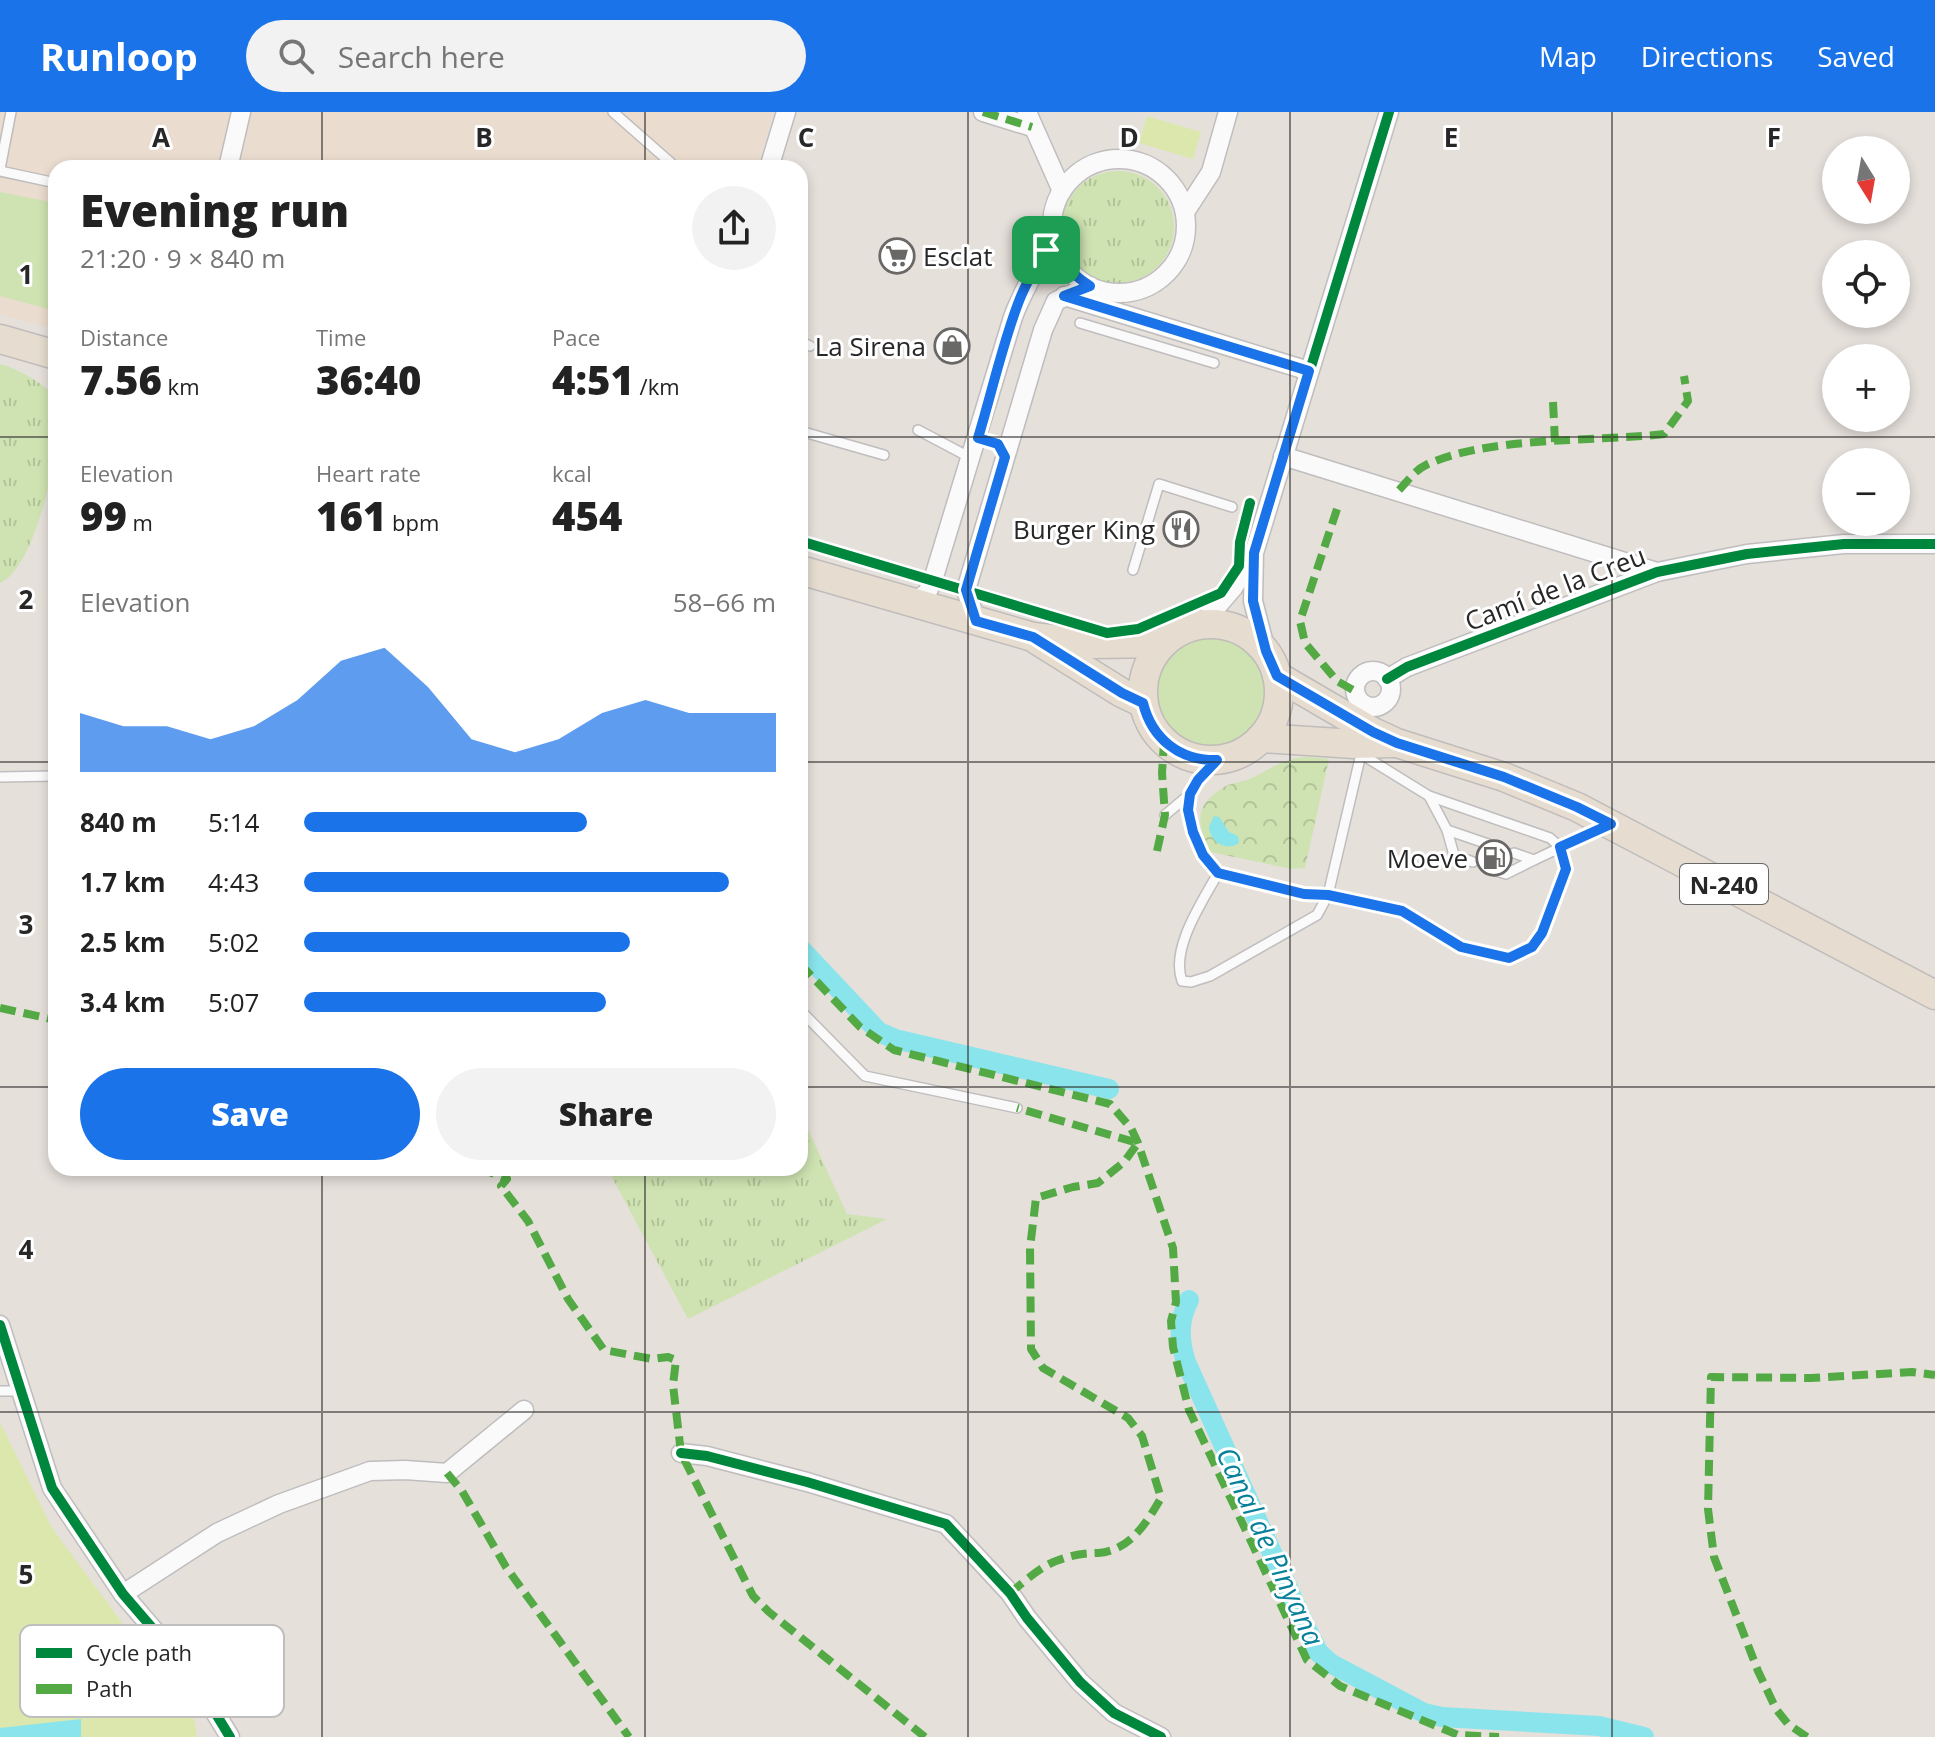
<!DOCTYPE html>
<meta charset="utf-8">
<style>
:root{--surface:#fff;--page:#f2f2f2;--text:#222;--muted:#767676;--accent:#1a73e8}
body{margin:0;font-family:"Open Sans",sans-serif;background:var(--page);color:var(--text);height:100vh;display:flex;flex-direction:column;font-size:30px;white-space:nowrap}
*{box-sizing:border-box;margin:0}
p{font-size:26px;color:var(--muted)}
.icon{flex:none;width:44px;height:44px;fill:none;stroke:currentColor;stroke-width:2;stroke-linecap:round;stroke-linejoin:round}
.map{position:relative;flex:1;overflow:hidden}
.panel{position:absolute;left:48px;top:48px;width:760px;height:1016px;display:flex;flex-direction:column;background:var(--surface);border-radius:24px;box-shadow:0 4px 12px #0003}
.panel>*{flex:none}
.needle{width:52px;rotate:169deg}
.fabs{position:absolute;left:1822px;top:24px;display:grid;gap:16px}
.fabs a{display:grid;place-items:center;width:88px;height:88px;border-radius:50%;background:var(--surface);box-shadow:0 4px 12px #0003;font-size:40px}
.pin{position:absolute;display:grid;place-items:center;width:68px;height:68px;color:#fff;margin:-34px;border-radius:16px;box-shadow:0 4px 12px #0006}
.round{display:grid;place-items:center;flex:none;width:84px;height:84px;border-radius:42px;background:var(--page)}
.summary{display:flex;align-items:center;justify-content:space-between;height:136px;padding:0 32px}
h1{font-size:44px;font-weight:800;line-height:60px}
.stats{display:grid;grid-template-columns:repeat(3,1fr);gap:12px;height:136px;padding:8px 32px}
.stats div{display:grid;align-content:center}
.stats b{font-size:40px;font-weight:800}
.stats small{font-size:22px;font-weight:400}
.stats p{font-size:22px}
.chart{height:224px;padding:16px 32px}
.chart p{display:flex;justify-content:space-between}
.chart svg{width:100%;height:144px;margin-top:8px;fill:var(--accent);opacity:.7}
.primary-button{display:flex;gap:16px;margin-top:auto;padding:16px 32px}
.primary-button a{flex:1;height:92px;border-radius:48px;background:var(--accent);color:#fff;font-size:32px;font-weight:800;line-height:92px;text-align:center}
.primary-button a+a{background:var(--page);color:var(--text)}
ul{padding:0 32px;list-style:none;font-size:26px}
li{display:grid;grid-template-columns:128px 96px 1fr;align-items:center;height:60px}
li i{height:20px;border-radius:10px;background:var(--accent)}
header{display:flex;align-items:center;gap:48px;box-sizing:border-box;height:112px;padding:0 40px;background:var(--accent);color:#fff}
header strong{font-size:38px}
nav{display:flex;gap:44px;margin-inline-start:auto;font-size:28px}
.search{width:560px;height:72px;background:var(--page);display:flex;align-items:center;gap:20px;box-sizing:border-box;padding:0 28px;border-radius:44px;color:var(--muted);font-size:30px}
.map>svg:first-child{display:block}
</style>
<header>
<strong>Runloop</strong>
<div class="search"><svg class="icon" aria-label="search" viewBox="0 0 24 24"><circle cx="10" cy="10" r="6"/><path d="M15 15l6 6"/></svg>Search here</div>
<nav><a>Map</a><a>Directions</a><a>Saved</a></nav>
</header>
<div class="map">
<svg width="1935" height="1625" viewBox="0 0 1935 1625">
<defs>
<pattern id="grass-tufts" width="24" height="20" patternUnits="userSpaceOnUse" patternTransform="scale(2)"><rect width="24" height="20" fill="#cee3b1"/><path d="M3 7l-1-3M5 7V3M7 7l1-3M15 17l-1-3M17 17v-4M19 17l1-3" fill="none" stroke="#b1c398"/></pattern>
<pattern id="park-crowns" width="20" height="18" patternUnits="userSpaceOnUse" patternTransform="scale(2)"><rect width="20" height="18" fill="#cee3b1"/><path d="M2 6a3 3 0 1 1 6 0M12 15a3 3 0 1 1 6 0" fill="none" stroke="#b1c398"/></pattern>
</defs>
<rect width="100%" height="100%" fill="#e6e0db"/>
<path fill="#eadcce" d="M0,0h773l-16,56h-701v162l-56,-16z"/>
<g fill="url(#grass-tufts)">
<circle cx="1118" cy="115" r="56"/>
<path d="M0,252c21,6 40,18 56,33 0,19 2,39 -1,57 -5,32 -24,115 -55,129z"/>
<path d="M800,1000l47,102 40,5 -199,100 -81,-151h193z"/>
</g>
<path fill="url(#park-crowns)" d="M1307,645l22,2 -24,109 -13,1 -82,-17c-13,-29 -17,-46 14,-65 9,-5 21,-5 30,-10 19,-10 31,-19 53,-20z"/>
<g fill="#cee3b1">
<path d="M0,80l56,11v108l-56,-15z"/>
<circle cx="1211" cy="579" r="57"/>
</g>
<g fill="#dce7ae">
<path d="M1147,4l54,16 -8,27 -54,-16z"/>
<path d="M0,1310l52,106 143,193 2,16h-197z"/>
</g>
<g fill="#8ae4ec">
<path d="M1214,704l5,1 10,15 9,4 1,7c-13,9 -29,-1 -30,-16z"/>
<path d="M81,1607v18h-81v-9z"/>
</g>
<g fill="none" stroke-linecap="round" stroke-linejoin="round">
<g stroke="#8ae4ec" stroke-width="20">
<path d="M800,836l79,84 16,7 214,50"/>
<path d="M1189,1188c-11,21 -10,40 -3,62l119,264 14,27 11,10 94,50 18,4 157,9 45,11"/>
</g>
<defs>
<g id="lane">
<path d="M613,0l58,51"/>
<path d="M0,57l11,-57"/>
<path d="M0,59l56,12"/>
<path d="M1080,211l134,40"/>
<path d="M800,229l10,5"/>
<path d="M918,318l53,28"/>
<path d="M800,319l84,24"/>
<path d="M1133,458l26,-86 73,23"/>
<path d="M1217,648l-19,20 -8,14 -2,16 5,22 10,23 15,18 86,21 24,1 74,16 59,36 48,11 23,-11 10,-14 24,-64 -6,-22 -10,-9 -121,-42 -68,-42"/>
<path d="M0,665l53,-1"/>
<path d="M1429,684l18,34 44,15"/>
<path d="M1165,703l25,-21"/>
<path d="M1447,718l7,25 19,7"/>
<path d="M1514,741l20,7 70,-33"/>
<path d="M1496,759l10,3 28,-14"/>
<path d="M1218,761c-15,28 -48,75 -36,108l9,1 19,-6 107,-61 11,-20 33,-141 -2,-3"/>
<path d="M800,898l65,66 152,32"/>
<path d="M0,1279h20"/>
</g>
<g id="street">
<path d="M983,0l49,15"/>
<path d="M1027,0l35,79"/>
<circle cx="1119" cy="114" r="67"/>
<path d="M228,56l13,-56"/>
<path d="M769,56l17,-56"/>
<path d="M1185,100l26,-40 17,-60"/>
<path d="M1064,184l245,75"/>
<path d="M1283,344l374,116"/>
<path d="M913,490l14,-9 6,-13 80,-263c11,-30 30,-56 38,-86"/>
<path d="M976,509l-10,-31 77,-260 13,-29 34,-15"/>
<path d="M1201,513l32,-37 20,-33"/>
<path d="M1266,539l-13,-50 1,-48 135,-441"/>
<circle cx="1373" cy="577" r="18"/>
<path d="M1387,567l20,-12 250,-95 90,-18 97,-10h91"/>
<path d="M0,1213l52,163 71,106 68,79 39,64"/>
<path d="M681,1341l26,3 100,26 139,42 64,69 17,25 53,64 34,31 47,24"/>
<path d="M123,1482l94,-61 62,-29 91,-33 35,-1 42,3 77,-63"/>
</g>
<g id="primary">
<path d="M0,227l56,16"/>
<path d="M800,458l233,67 60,7 70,-1"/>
<circle cx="1211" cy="580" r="68"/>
<path d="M1037,528l85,53 21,10"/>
<path d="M1277,564l96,56 24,11 107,34 73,30 358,188"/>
<path d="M1261,626l93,6 38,-1"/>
</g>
</defs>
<use href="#lane" stroke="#bfbdbd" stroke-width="12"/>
<use href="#street" stroke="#bfbdbd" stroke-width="21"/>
<use href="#primary" stroke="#bfbcbb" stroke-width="31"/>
<use href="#lane" stroke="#fbfafa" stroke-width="9"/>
<use href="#street" stroke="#fbfafa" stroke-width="18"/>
<use href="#primary" stroke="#e6ddd0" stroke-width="28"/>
<g stroke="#53aa44" stroke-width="8" stroke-dasharray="16 8" stroke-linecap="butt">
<path d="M983,0l49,15"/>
<path d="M1064,184l245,75"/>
<path d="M1553,290l2,40"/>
<path d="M1399,378c8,-8 16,-20 27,-25 61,-29 169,-23 238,-31l24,-33 -4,-25"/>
<path d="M1337,397l-37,112 5,22 32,38 18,10"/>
<path d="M1157,739l8,-36 -3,-42 2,-31"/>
<path d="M800,852l60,63 34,23 216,54 21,24 7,15 35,105 3,54 -5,19 2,26 16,63 118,250 33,26 118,49 41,2"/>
<path d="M0,896l56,12"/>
<path d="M479,1056l28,11 -6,7 27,35 40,78 36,51 48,9 16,-2 8,3 -3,25 8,68 72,143 16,16 156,125"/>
<path d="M447,1361l15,18 44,76 123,170"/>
<path d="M1010,1481c14,-11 30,-26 46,-32 16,-6 26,-8 42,-8 32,-2 49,-31 63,-55l-19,-62 -14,-18 -85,-50 -12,-19 -1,-101 6,-50 37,-11 25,-4 26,-21 14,-19 -121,-35"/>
<path d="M1807,1625l-19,-13 -12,-15 -18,-38 -44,-114 -6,-48 3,-132 100,1 101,-6 23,3"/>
</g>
<defs>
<g id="cycleway">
<path d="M800,429l307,92 31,-4 83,-36 18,-27 1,-24 10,-39"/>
<path d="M1266,539l-13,-50 1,-48 135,-441"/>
<path d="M1387,567l20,-12 250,-95 90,-18 97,-10h91"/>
<path d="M0,1213l52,163 71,106 68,79 39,64"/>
<path d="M681,1341l26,3 100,26 139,42 64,69 17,25 53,64 34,31 47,24"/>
</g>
</defs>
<use href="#cycleway" stroke="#fff" stroke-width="15"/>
<use href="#cycleway" stroke="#00873e" stroke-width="10"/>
</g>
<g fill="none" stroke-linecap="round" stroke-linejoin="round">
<defs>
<path id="route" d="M1052,116c4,27 14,43 38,58l-26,10 245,75 -55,182 -1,48 13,50 11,25 96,56 24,11 107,34 73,30 34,17 -51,23 6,22 -24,64 -10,14 -23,11 -48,-11 -59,-36 -74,-16 -24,-1 -86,-21 -15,-18 -10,-23 -5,-22 2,-16 8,-14 19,-20c-37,1 -65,-21 -74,-57l-21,-10 -89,-56 -57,-16 -10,-31 39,-133 -7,-13 -20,-6c14,-46 24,-93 41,-137 10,-26 25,-45 33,-73z"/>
</defs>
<use href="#route" stroke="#fff" stroke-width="16"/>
<use href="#route" stroke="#1a73e8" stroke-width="10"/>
</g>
<path fill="none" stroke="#272727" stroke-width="2" stroke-opacity="0.55" d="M322,0v56M645,0v56M968,0v1625M1290,0v1625M1612,0v1625M0,325h56M800,325h1135M0,650h56M800,650h1135M0,975h56M800,975h1135M322,1056v569M645,1056v569M0,1300h1935"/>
<defs>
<symbol id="supermarket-ring" viewBox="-11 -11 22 22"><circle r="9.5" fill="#fff" stroke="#6a6866" stroke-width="1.5"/><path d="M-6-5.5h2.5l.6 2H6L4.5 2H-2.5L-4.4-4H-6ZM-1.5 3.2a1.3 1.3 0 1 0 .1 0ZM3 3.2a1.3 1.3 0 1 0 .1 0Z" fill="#6a6866"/></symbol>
<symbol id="shop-ring" viewBox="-11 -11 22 22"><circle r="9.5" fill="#fff" stroke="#6a6866" stroke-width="1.5"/><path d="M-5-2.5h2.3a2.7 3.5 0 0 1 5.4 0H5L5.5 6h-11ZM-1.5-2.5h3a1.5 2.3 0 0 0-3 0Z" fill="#6a6866"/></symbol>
<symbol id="restaurant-ring" viewBox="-11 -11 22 22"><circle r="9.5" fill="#fff" stroke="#6a6866" stroke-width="1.5"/><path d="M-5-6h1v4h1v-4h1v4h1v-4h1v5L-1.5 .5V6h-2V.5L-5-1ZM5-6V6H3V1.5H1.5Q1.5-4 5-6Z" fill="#6a6866"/></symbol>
<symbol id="fuel-ring" viewBox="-11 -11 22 22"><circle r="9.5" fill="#fff" stroke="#6a6866" stroke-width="1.5"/><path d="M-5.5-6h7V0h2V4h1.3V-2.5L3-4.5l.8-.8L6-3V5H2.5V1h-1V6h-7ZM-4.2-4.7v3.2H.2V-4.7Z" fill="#6a6866"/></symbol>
</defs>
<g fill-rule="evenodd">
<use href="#supermarket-ring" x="877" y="124" width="40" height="40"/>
<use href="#shop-ring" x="932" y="214" width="40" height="40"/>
<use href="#restaurant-ring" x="1161" y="397" width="40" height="40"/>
<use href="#fuel-ring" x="1474" y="726" width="40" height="40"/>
</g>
<g text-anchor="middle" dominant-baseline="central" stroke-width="6" stroke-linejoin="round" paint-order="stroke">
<rect fill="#fff" stroke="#686868" stroke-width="2" x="1680" y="752" width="88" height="40" rx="6"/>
<g font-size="24" font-weight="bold" fill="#272727">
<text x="1724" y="772">N-240</text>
</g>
<g font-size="26" fill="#272727" stroke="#fff" text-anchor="end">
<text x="923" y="144" text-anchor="start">Esclat</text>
<text x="926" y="234">La Sirena</text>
<text x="1155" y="417">Burger King</text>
<text x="1468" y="746">Moeve</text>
</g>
<g font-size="26" fill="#272727" stroke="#fff">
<text transform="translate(1555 476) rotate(-21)">Camí de la Creu</text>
</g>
<g font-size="28" font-style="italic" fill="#07809a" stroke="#fff">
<text transform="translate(1271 1434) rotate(65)">Canal de Pinyana</text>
</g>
</g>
<rect x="20" y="1513" width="264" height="92" rx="12" fill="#fff" stroke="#bebebe" stroke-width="2"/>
<rect x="36" y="1536" width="36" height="10" fill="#00873e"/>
<rect x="36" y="1572" width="36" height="10" fill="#53aa44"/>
<g font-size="22" fill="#272727">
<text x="86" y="1549">Cycle path</text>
<text x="86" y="1585">Path</text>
</g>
<g font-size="26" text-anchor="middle" font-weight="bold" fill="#272727" stroke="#fff" stroke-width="6" stroke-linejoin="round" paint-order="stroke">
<text x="161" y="35">A</text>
<text x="484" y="35">B</text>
<text x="806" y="35">C</text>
<text x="1129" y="35">D</text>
<text x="1451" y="35">E</text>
<text x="1774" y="35">F</text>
<text x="26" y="172">1</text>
<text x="26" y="497">2</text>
<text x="26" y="822">3</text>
<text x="26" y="1147">4</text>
<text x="26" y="1472">5</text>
</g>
</svg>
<div class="fabs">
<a><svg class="needle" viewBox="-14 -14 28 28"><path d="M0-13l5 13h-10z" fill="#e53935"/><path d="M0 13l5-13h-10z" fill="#767676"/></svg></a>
<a><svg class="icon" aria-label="locate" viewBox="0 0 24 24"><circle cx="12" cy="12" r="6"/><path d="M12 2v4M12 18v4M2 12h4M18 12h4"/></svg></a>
<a>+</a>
<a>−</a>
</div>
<div class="pin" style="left:1046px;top:138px;background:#1e9e55"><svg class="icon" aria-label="arrive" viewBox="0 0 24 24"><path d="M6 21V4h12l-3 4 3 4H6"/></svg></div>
<section class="panel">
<div class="summary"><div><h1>Evening run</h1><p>21:20 · 9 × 840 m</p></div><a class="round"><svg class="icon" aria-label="share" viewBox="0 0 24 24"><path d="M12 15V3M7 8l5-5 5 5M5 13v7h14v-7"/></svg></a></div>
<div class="stats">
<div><p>Distance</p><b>7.56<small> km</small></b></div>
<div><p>Time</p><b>36:40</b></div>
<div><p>Pace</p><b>4:51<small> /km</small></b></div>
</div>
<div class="stats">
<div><p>Elevation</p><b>99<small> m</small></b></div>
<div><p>Heart rate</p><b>161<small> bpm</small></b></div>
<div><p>kcal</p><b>454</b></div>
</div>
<div class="chart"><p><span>Elevation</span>58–66 m</p>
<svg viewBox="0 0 160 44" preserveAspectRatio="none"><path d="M0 44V26L10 30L20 30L30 34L40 30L50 22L60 10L70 6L80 18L90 34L100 38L110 34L120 26L130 22L140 26L150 26L160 26V44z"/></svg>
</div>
<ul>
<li><b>840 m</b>5:14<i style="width:60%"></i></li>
<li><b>1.7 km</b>4:43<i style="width:90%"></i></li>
<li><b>2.5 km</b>5:02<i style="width:69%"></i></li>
<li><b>3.4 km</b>5:07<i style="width:64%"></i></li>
</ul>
<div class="primary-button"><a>Save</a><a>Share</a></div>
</section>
</div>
